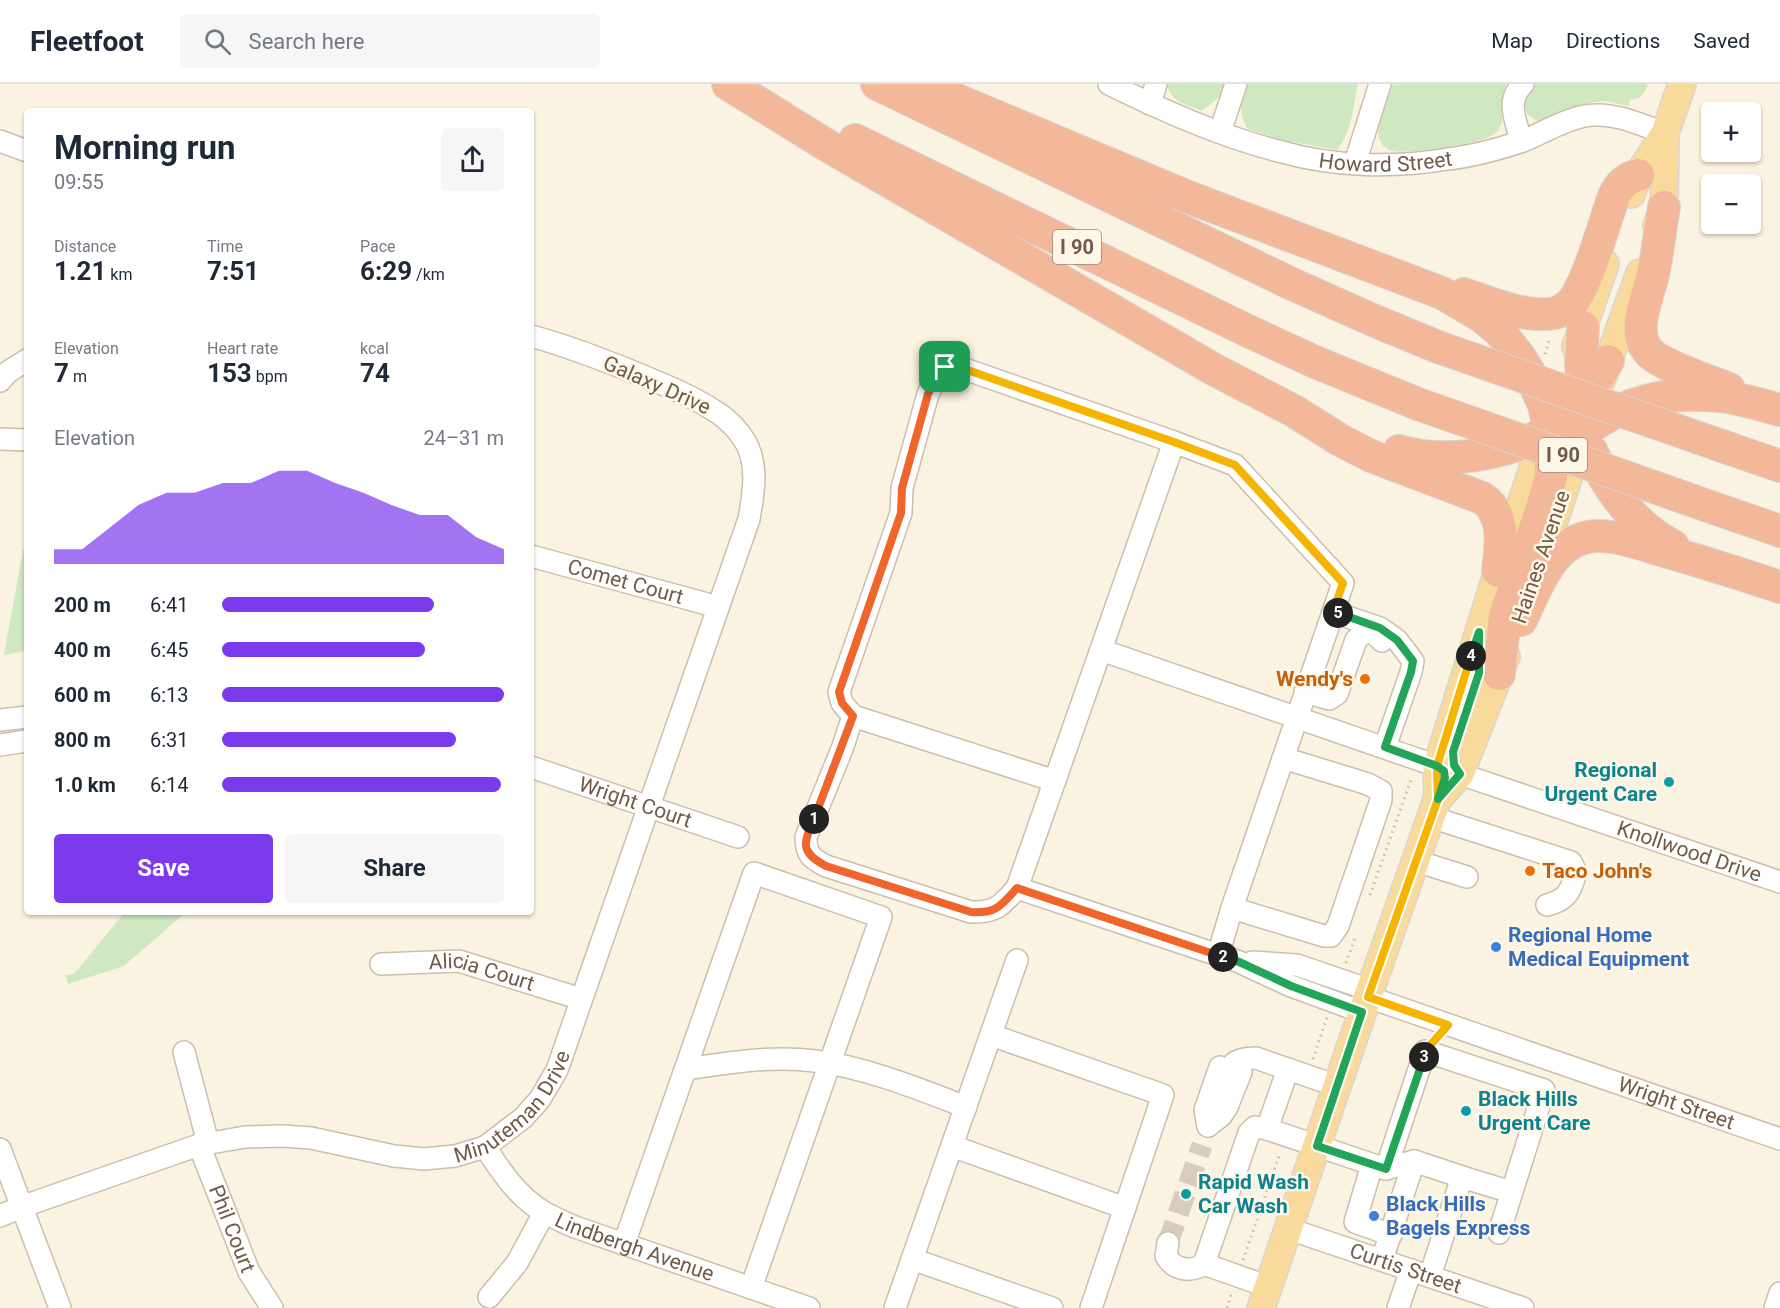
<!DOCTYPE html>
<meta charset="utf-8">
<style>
:root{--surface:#fff;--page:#f6f6f7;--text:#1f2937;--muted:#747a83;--line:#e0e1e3;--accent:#7c3aed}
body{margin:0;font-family:Roboto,sans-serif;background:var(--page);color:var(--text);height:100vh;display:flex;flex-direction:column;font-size:22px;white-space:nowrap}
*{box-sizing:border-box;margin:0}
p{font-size:20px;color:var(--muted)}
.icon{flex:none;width:33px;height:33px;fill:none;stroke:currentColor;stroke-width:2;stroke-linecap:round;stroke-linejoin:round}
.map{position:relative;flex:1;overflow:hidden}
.details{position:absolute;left:24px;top:24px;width:510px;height:807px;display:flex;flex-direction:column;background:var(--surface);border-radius:6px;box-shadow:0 2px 4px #0004}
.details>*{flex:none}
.tools{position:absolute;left:1701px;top:18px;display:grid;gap:12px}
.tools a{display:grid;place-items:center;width:60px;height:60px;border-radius:6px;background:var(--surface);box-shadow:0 2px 4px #0004;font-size:30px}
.pin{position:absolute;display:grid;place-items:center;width:51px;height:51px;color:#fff;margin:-26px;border-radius:12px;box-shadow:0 3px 9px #0006}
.km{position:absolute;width:30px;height:30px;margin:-15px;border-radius:50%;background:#222;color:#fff;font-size:16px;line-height:30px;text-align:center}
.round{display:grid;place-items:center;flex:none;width:63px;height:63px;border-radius:6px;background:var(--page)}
.overview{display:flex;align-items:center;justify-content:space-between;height:102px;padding:0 30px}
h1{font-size:33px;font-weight:700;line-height:45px}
.stats{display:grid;grid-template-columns:repeat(3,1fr);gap:9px;height:102px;padding:6px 30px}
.stats div{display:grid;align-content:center}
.stats b{font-size:26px;font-weight:700}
.stats small{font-size:16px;font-weight:400}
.stats p{font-size:16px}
.chart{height:168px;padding:12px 30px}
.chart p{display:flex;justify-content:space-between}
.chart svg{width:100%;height:108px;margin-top:6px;fill:var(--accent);opacity:.7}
.primary-button{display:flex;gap:12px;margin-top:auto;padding:12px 30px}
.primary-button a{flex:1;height:69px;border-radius:6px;background:var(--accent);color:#fff;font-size:24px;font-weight:700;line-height:69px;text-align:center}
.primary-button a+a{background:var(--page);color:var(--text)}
ul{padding:0 30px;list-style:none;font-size:20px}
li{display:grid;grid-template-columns:96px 72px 1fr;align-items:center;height:45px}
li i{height:15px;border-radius:8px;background:var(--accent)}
header{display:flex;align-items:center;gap:36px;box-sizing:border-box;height:84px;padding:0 30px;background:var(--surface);border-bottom:2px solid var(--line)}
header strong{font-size:28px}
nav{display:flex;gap:33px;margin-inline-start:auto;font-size:21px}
.search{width:420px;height:54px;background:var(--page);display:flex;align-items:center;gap:15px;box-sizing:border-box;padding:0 21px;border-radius:6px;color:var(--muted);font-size:22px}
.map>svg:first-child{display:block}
</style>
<header>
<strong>Fleetfoot</strong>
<div class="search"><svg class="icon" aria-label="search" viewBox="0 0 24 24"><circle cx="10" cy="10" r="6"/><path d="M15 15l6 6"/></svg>Search here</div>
<nav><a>Map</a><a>Directions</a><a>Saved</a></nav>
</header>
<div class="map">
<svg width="1780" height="1224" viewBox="0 0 1780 1224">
<rect width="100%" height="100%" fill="#fbf3e2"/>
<g fill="#cfe8c1">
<path d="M1167,0h61c-7,13 -15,19 -27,27 -16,-7 -30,-9 -34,-27z"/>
<path d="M1246,0h112c-5,23 -6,48 -21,66l-55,-10 -34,-11c-11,-18 -7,-26 -2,-45z"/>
<path d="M1393,0h113c-1,4 -3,9 -4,13 -1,13 4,24 -5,35 -10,12 -86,22 -103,19 -7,-1 -14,-7 -15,-14 -4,-15 9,-39 14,-53z"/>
<path d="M1536,0h112c-3,10 -7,15 -18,16l-1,6 -25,-5 -15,2 -50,19 -12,-8 -4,-11 7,-14z"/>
<path d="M23,466h4v101l-23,4z"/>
<path d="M125,828h61l-62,54 -56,18 -2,-9 8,-1z"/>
</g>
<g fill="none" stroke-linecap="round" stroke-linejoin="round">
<path stroke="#d8cdbc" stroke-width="21" stroke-dasharray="21 10" stroke-linecap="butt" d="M1168,1159l34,-98"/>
<defs>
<g id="minor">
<path id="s1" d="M1109,0c55,27 113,53 173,68 53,15 112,16 166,7 26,-3 51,-10 75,-18 22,-9 49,-26 72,-26 24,-1 48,11 70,18"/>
<path d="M1150,20l6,-20"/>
<path d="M1220,48l16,-48"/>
<path d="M0,57l27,10"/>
<path d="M1521,57c-5,-21 -16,-40 2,-57"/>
<path d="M1355,79l25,-79"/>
<path d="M0,297l8,-9 19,-12"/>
<path d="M0,355l27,1"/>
<path id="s2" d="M531,472l187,51"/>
<path d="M1333,528l47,16 17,12 16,21 -2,11 -26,75"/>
<path d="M1101,566l336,116"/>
<path d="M1305,608l24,7 8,-5 19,-54 8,-8 11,2 7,7"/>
<path d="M853,632l-11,-13 -3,-11 62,-179 1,-25 26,-94 9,-18 9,-9 10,-1 218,76"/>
<path d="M0,636l27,-3"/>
<path d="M0,661l27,-4"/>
<path id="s3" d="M531,683l207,70"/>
<path id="s4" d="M1460,690l320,108"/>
<path d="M1431,733l140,45 5,10c-5,19 -9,28 -29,33"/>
<path d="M1416,777l51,16"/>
<path d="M1017,804c-15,17 -21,25 -46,24l-145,-46c-15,-8 -20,-11 -20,-29l36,-88 11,-33 202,65"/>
<path d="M1232,824l92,28h7l7,-10 43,-126v-9l-13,-7 -85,-26"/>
<path d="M1218,871l14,-47 111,-325 -108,-118 -61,-23 -157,446 201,67 19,6 54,25 71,26"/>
<path d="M1252,878l45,3 73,25"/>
<path id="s5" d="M381,880l78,-3 122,38"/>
<path id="s6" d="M1368,913l412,142"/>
<path d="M991,951l172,60 -72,213"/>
<path d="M184,968l24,91"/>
<path d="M686,985c42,-6 86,-14 129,-8 50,6 104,28 151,46"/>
<path d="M1222,1002c8,-21 10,-28 34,-28l81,28"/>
<path d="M1208,1042l-3,-16 15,-43"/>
<path d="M1208,1042l13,-10 6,-9 14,-35"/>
<path d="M1267,1045l21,-60"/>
<path id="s7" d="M199,1061l50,127 23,36"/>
<path d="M952,1062l173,62"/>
<path id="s8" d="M485,1063c17,26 33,50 60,66 10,5 20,10 30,14l234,81"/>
<path d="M0,1065l60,159"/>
<path d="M1372,1081l-17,57 36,13"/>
<path d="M1386,1085l39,-118 119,39 -45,143"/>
<path d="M1462,1093l49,15"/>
<path id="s9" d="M0,1132l21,-9 178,-62 46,-8 38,-1 28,2 83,18 30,3 31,-3 30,-9 38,-29 17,-19 17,-29 192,-551c4,-23 9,-49 -1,-72 -6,-13 -19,-27 -30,-34 -27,-18 -58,-30 -87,-42 -33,-13 -66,-26 -100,-35"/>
<path id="s10" d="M1289,1145l234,79"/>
<path d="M1168,1159l-2,13c8,14 25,17 38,8l45,-131 6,-6 12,2 119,40 28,-8"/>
<path d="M624,1160l130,-371 127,44 -130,371"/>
<path d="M912,1175l140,49"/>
<path d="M1382,1176l32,-99 48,16 -32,99"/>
<path d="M1204,1180l65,23"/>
<path d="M489,1213l28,-34 27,-50"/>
<path d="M895,1224l122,-348"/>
<path d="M1398,1224l13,-38"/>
<path d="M1775,1224l5,-15"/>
</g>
<g id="major">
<path d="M1631,110l7,-19 27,-42 17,-49"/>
<path d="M1657,142l7,-19 1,-74"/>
<path d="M1576,263l29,-83"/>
<path d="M1601,297l39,-108"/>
<path d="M1550,448l31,-92"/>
<path d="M1438,715l-1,-33 61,-195 49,-143"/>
<path d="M1438,715l22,-25 46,-118"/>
<path d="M1261,1224l109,-318 73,-207"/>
</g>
<g id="highway">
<path d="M728,0l100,62 387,224 79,41 46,29 31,16 111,42c24,15 19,49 16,73"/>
<path d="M877,0l415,200 83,37 63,26"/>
<path d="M919,0l269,113 254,96 42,25 16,14 19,24 10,16 15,33 7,34v38l-9,31 -37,108 -6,58"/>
<path d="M855,56l391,190 69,32 103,42"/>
<path d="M1664,123c-4,22 -6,45 -11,67 -5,24 -23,59 -3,79 13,13 60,28 79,36"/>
<path d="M1464,210c26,9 63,25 91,19 7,-2 14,-7 19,-13 17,-26 29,-74 40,-104 6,-12 11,-17 24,-21"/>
<path d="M1583,243l-2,37 3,42"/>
<path d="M1722,362l58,20"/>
<path d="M1399,367c52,15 128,2 169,-35 17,-16 29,-36 40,-55"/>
<path d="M1592,368c14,36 45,76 81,94"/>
<path d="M1552,375c50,-50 103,-72 175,-62 18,3 35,8 53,13"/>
<path d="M1708,422l72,25"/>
<path d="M1521,536c12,-25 24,-58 46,-74 9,-6 21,-10 31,-10 21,0 43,8 63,14 40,11 79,24 119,37"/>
</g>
</defs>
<use href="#minor" stroke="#cebdac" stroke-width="24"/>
<use href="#major" stroke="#dad4d0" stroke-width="30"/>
<use href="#highway" stroke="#dad4d0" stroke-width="34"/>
<g stroke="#d4b69e" stroke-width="3" stroke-dasharray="1.5 4.5" stroke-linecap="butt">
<path d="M1545,270l5,-17"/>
<path d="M1370,811l42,-118"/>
<path d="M1346,879l10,-28"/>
<path d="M1313,975l14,-42"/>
<path d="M1243,1176l37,-107"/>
<path d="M1227,1224l5,-16"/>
</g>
<use href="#minor" stroke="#fff" stroke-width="21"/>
<use href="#major" stroke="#f8db9c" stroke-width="27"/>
<use href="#highway" stroke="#f3b79a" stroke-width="32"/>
<defs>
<g id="highway-bridge">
<path d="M1438,263l284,99"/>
<path d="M1418,320l290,102"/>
</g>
</defs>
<use href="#highway-bridge" stroke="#dad4d0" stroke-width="34" stroke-linecap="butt"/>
<use href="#highway-bridge" stroke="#f3b79a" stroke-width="32"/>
</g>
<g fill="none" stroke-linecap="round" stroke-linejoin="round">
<defs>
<path id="split-1" d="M814,735l39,-103 -11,-13 -3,-11 62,-179 1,-25 26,-94 9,-18 8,-9"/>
<path id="split-2" d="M814,735c-11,25 -14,33 12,47l145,46c25,2 31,-7 46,-24l206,69"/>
<path id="split-3" d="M1223,873l14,4 54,25 71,26 -45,134 69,23 38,-112"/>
<path id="split-4" d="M1424,973l1,-6 23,-26 -80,-28 70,-198 -1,-33 34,-110"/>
<path id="split-5" d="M1338,529l42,15 17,12 16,21 -2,11 -26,75 52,19 7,5 1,7 -7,21 22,-25 -6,-9 -1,-13 26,-79v-41l-8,24"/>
<path id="split-6" d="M945,283l11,-1 218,76 61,23 108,118 -10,29 5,1"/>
</defs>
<use href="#split-1" stroke="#fff" stroke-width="12"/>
<use href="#split-2" stroke="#fff" stroke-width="12"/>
<use href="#split-3" stroke="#fff" stroke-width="12"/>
<use href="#split-4" stroke="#fff" stroke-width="12"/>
<use href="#split-5" stroke="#fff" stroke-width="12"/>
<use href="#split-6" stroke="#fff" stroke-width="12"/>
<use href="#split-1" stroke="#f0652b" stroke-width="8"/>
<use href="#split-2" stroke="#f0652b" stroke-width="8"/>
<use href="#split-3" stroke="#22a559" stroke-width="8"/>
<use href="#split-4" stroke="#f5b400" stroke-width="8"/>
<use href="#split-5" stroke="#22a559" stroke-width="8"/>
<use href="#split-6" stroke="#f5b400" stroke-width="8"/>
</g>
<g fill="#e8710a" stroke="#fef7e8" stroke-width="2">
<circle cx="1365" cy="595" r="6"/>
<circle cx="1530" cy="787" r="6"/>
</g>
<g fill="#0f9aa8" stroke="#fef7e8" stroke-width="2">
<circle cx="1669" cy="698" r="6"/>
<circle cx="1466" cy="1027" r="6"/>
<circle cx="1186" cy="1110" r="6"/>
</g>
<g fill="#3f7fe0" stroke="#fef7e8" stroke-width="2">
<circle cx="1496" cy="863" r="6"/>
<circle cx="1374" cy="1132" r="6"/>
</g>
<g text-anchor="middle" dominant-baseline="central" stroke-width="5" stroke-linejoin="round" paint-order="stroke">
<g fill="#fef7e8" stroke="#9b8979" stroke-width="1.5">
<rect x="1053" y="146" width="48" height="34" rx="4.5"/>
<rect x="1539" y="354" width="48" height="34" rx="4.5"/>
</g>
<g font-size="20" font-weight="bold" fill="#715a49">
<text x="1077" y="163">I 90</text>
<text x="1563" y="371">I 90</text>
</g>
<g font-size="21" fill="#715a49" stroke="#fef7e8">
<text stroke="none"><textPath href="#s1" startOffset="291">Howard Street</textPath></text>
<text transform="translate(657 301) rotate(24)">Galaxy Drive</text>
<text transform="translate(1541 473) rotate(-71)">Haines Avenue</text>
<text stroke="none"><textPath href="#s2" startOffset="98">Comet Court</textPath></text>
<text stroke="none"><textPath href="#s3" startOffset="110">Wright Court</textPath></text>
<text stroke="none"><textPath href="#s4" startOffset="242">Knollwood Drive</textPath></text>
<text stroke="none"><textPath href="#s5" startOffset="102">Alicia Court</textPath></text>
<text stroke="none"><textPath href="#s9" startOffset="549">Minuteman Drive</textPath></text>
<text stroke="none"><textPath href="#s6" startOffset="326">Wright Street</textPath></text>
<text stroke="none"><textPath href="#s7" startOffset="90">Phil Court</textPath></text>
<text stroke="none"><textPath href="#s8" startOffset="186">Lindbergh Avenue</textPath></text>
<text stroke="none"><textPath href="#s10" startOffset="123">Curtis Street</textPath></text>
</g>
<g font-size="21" font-weight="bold" fill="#c56008" stroke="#fef7e8" text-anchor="end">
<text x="1353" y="595">Wendy's</text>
<text x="1542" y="787" text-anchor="start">Taco John's</text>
</g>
<g font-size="21" font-weight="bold" fill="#0d838f" stroke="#fef7e8" text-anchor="start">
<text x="1657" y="686" text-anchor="end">Regional<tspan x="1657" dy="24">Urgent Care</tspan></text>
<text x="1478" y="1015">Black Hills<tspan x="1478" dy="24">Urgent Care</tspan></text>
<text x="1198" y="1098">Rapid Wash<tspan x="1198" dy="24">Car Wash</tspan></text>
</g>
<g font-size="21" font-weight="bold" fill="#366cbe" stroke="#fef7e8" text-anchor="start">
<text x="1508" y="851">Regional Home<tspan x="1508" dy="24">Medical Equipment</tspan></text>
<text x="1386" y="1120">Black Hills<tspan x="1386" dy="24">Bagels Express</tspan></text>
</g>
</g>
</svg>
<div class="tools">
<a>+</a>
<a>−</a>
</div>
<div class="pin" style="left:945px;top:283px;background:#1e9e55"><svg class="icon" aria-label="arrive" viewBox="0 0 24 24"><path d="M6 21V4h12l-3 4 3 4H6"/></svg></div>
<b class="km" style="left:814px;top:735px">1</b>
<b class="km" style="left:1223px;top:873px">2</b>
<b class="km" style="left:1424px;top:973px">3</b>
<b class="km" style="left:1471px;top:572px">4</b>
<b class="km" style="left:1338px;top:529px">5</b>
<section class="details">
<div class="overview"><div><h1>Morning run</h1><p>09:55</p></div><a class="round"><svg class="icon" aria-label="share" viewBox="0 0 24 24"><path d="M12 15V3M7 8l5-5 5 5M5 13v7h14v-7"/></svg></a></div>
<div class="stats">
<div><p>Distance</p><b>1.21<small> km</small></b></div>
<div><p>Time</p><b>7:51</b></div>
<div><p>Pace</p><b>6:29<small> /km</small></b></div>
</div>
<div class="stats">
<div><p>Elevation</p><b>7<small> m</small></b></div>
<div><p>Heart rate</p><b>153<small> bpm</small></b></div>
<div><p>kcal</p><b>74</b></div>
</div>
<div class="chart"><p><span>Elevation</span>24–31 m</p>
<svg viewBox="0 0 160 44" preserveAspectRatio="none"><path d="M0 44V38L10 38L20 29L30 20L40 15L50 15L60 11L70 11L80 6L90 6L100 11L110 15L120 20L130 24L140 24L150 33L160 38V44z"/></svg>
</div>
<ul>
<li><b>200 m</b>6:41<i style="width:75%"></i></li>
<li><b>400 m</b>6:45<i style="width:72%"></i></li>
<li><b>600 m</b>6:13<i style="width:100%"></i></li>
<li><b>800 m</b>6:31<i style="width:83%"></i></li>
<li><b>1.0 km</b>6:14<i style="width:99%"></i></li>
</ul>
<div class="primary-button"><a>Save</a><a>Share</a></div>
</section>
</div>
